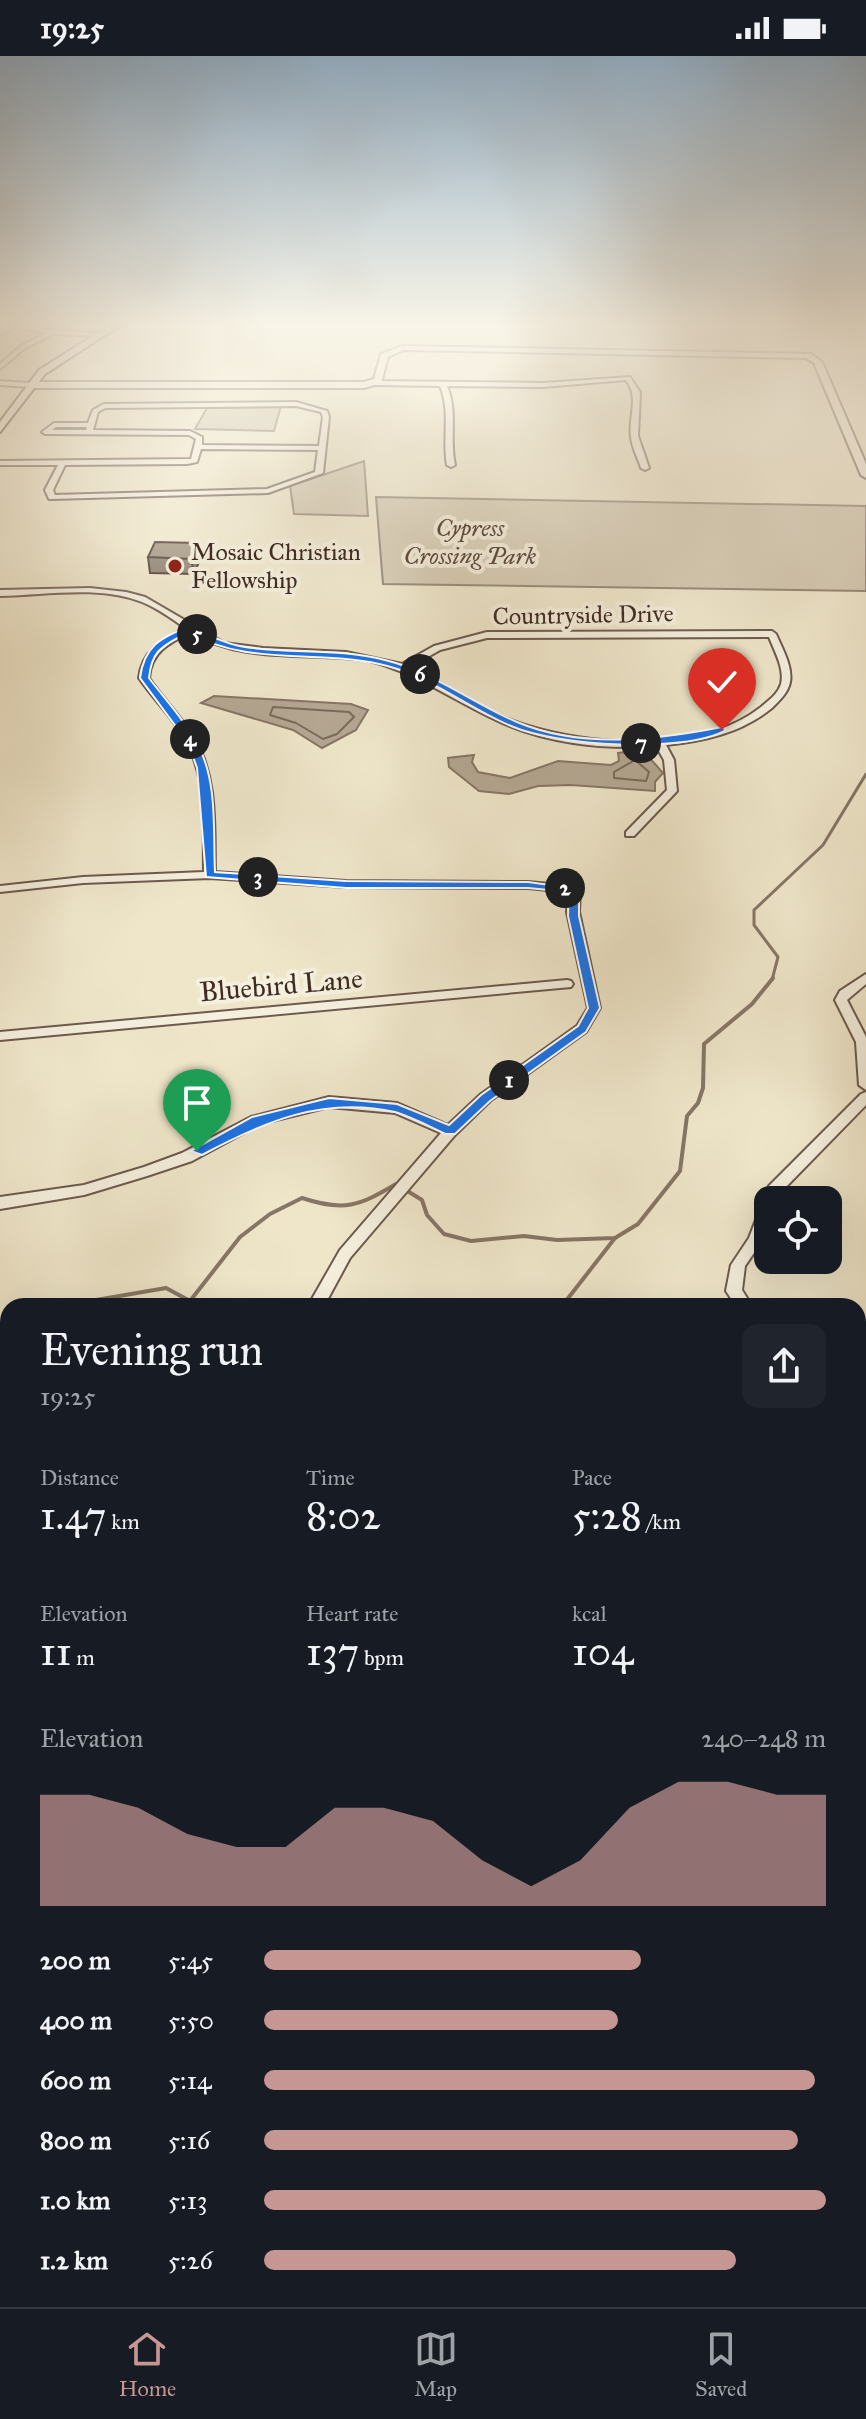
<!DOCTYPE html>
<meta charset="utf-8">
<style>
:root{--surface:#171b24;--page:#20242c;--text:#f1f3f6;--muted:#9ea1a6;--line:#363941;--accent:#c59692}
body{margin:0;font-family:"IM FELL Great Primer",serif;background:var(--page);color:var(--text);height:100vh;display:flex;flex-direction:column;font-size:30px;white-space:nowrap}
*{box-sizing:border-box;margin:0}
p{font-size:26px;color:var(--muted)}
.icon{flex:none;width:44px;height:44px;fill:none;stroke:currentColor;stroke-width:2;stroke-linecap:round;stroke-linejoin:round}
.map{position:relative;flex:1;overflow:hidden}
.sheet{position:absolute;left:0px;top:1242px;width:866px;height:1010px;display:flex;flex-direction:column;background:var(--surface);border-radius:24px 24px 0 0;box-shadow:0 8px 32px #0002}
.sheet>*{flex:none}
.fabs{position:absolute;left:754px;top:1130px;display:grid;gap:16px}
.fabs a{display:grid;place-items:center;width:88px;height:88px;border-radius:16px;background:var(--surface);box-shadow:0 8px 32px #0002;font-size:40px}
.pin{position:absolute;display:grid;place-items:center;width:68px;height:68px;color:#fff;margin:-82px -34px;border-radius:50% 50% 50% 0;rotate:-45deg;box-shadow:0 0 8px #0007}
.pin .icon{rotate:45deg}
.km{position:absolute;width:40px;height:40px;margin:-20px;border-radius:50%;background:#222;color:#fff;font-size:22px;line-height:40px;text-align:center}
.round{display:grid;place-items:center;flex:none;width:84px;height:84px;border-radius:16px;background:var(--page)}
.headline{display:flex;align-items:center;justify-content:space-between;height:136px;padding:0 40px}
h1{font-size:44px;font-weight:600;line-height:60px}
.figures{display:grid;grid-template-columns:repeat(3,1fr);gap:12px;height:136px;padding:8px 40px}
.figures div{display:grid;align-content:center}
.figures b{font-size:40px;font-weight:600}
.figures small{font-size:22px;font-weight:400}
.figures p{font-size:22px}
.chart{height:224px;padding:16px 40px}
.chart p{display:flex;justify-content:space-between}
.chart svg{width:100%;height:144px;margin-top:8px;fill:var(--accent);opacity:.7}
ul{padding:0 40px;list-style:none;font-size:26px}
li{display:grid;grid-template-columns:128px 96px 1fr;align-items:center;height:60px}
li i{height:20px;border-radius:10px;background:var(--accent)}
.status{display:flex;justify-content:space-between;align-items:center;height:56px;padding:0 40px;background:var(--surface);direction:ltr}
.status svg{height:22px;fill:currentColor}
.tab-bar{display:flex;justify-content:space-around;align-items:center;height:112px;border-top:2px solid var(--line);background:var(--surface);font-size:22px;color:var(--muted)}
.tab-bar a{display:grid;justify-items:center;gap:4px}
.tab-bar .active{color:var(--accent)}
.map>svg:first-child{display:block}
</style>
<div class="status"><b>19:25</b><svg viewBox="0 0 49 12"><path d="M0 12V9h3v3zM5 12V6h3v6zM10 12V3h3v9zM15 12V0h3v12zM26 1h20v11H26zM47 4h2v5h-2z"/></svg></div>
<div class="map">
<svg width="866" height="2251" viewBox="0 0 866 2251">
<rect width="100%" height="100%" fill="#efe6ca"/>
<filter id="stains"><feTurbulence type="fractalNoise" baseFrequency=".0025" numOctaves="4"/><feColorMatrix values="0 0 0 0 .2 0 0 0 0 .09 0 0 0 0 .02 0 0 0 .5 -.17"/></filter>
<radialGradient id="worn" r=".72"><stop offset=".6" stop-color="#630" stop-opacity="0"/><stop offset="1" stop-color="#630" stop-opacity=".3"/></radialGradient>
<g fill="#d1c6ae" stroke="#887969" stroke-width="2">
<path d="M281,350l-7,25 -79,-2 12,-21z"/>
<path d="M364,405l4,55 -74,-2 -4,-28z"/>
<path d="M376,441l490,9v85l-483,-7z"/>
</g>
<g fill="#b4a792" stroke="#867666" stroke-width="2">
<path d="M214,640l137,8 17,6 -12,20 -34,18 -29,-18 -92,-27z"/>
<path d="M636,695l11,4 16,18 -8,9v9l-84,-6 -33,1 -29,8 -30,-3 -30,-24 -1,-9 26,-3 -2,7 6,10 32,6 48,-17 53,4 8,-4 -1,-8z"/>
</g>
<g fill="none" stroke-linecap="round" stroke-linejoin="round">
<g stroke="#7a6a5b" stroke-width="2">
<path d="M273,651l76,5 5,5 -17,17 -14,5 -27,-16 -26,-8z"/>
<path d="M635,704l14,12 -3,9 -32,-3v-6z"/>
</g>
<path stroke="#867666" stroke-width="3" d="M772,924l6,-23 -24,-32v-15l69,-65 43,-71"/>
<g stroke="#867666" stroke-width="4">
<path d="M61,1250l105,-18 24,13 50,-64 30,-23 32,-16c42,14 57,8 94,-14l26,16 5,15 17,19 27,7 53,-5 33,4 58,-2 23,-14 42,-53 7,-55 11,-13 5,-15 1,-44 48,-40 21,-26"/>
<path d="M562,1250l53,-68"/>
</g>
<path stroke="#867666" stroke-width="5" d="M0,1297l8,3"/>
<path stroke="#867666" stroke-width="6" d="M477,2244l5,7"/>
<defs>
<g id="minor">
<path d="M14,268l38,6 51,4 -3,2 -47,-2 -28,14 -25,21v-5l21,-18 25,-13 -29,-6 -17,8v-4z"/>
<path d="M630,321l10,15 -2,44 11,32 -4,2 -4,-2c-3,-10 -9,-20 -10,-31 -3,-20 9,-39 -5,-57l-83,7 -96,-1c11,26 2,52 8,79l-4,2 -4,-2c-5,-27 4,-53 -7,-79l-66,-1 -3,-2 3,-2 169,2z"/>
<path d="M0,325l30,2 3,2 -3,2 -30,-2z"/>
<path d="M296,346l31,9 2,6 -6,56 -55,20 -216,6h-3l-4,-9 13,-25h-58v-4l191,-2 5,-20 -7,-4 -144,-1 -3,-2 12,-9h34l5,-13 11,-6zM296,350l25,6 2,5 -4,29 -117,-1v-8l-12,-6 -97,-1 5,-18 7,-4zM56,371h31l-1,3h-34zM201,393l117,1 -3,22 -48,17 -212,6 -2,-5 12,-25 122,-1 10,-2z"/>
<path d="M90,532l36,4 19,5 79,46 39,5 83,4 56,12 32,-18 53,-14 285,-1 4,3c6,14 17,33 14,48 -2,11 -11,19 -18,26 -31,25 -67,33 -106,37l8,15 3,31 -43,45h-8v-4l41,-42 -3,-30 -8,-14c-53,4 -114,-3 -162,-27 -43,-20 -81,-48 -128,-59 -58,-8 -125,4 -175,-28 -22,11 -40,20 -42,46 14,21 32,38 45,60 24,39 20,89 21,134l131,9 182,1 46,4 6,3 -1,23 21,96 -14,24 -96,69 -35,34 -105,123 -26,48h-16l32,-56 101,-117 -46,-20 -66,-6 -69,17 -68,37 -45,15 -63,19 -84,14v-12l84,-12 60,-18 38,-14 69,-36 78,-20 68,6 51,22 32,-30 97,-69 11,-18 -21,-96 1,-20 -40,-4 -182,-1 -136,-9 -127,5 -83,9v-6l83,-9 121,-5c-1,-45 4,-95 -20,-134 -12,-22 -31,-39 -45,-60 3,-28 23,-38 46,-50 -14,-10 -28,-20 -43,-26 -43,-17 -96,-7 -142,-6v-6zM769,581c5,13 16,32 12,47 -3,10 -12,16 -20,23 -59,47 -168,39 -236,18 -41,-12 -76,-40 -115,-58l30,-17 47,-12z"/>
<path d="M866,918v10l-19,16 19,37v53l-7,-5 -3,-43 -21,-42 5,-9z"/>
<path d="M567,924l4,1 2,3 -2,3 -571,53v-8z"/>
<path d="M866,1036v13l-86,88 -3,7h-9v25l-8,19 -15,22 -3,24 10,16h-16l-10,-15 5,-26 18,-27 20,-52 92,-92z"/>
<path d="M858,1356l8,5v20l-8,-5z"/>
<path d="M8,1450v17l-8,4v-17z"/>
<path d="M866,1485v18l-8,3v-18z"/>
<path d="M8,1891v26l-8,4v-26z"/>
</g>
<path id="tertiary" d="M402,290l409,8 11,8 44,102v14l-5,-3 -47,-112 -8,-5 -403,-8 -15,7 -7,26 -17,5h-334l-4,-3 4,-3h334l10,-3 7,-25z"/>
<path id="secondary" d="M112,268h10l-77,50 -45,58v-10l39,-52z"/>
</defs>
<use href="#minor" stroke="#6c5a4e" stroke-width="4"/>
<use href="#tertiary" stroke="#6c5a4e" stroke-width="4"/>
<use href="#secondary" stroke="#402c24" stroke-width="4"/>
<use href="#minor" fill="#f5efdd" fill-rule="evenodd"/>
<use href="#tertiary" fill="#f5efdd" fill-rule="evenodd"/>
<use href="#secondary" fill="#f5efdd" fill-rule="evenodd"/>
</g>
<path fill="#857969" stroke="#402c24" stroke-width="2" d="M198,487l2,16 -6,15 -44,-1 -2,-16z"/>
<path fill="#6c6355" stroke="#402c24" stroke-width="2" d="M198,487l2,16 -6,15 -3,-15z"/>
<path fill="#9b8d7a" stroke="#402c24" stroke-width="2" d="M155,486l43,1 -7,16 -43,-2z"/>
<linearGradient id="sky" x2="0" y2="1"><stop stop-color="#93afc6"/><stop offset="0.46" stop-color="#f8f4e7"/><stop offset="1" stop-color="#f8f4e7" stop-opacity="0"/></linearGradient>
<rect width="866" height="583" fill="url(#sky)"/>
<path fill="#1a73e8" stroke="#fff" stroke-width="2" d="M189,570c18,8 36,18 56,21 47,7 94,1 140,13 49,12 87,43 132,62 64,27 139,18 205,5l4,3c-43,24 -169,16 -215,-4 -45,-19 -83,-52 -132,-62 -62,-14 -134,2 -191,-32 -24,14 -36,16 -39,46 15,20 36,42 48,65 21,38 16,87 18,129l131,9 182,1 51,7v27l21,92 -14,24 -96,69 -35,33h-9c-16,-7 -34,-17 -51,-22 -72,-16 -132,10 -193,43l-11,-4 61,-34 77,-19 68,6 52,21 32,-30 97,-69 10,-18 -20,-92 1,-24 -41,-4h-182l-140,-11 -9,-109 -9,-25 -48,-65c4,-32 20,-40 49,-52z"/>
<circle fill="#8f2418" stroke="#f5efdd" stroke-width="3" cx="175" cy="510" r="8"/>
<g text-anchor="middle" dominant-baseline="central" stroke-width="8" stroke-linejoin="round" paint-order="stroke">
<g font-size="24" font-style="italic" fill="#5d4b40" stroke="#f5efdd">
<text x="470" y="472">Cypress<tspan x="470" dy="28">Crossing Park</tspan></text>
</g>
<g font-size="24" fill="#402c24" stroke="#f5efdd" text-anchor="start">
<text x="191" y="496">Mosaic Christian<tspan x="191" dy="28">Fellowship</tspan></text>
</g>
<g font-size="24" fill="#402c24" stroke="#f5efdd">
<text transform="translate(583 559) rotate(-1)">Countryside Drive</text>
</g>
<g font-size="28" fill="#402c24" stroke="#f5efdd">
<text transform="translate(281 929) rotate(-5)">Bluebird Lane</text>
</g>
</g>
<rect width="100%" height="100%" filter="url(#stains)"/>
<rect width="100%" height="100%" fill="url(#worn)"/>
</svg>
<div class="fabs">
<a><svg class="icon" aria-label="locate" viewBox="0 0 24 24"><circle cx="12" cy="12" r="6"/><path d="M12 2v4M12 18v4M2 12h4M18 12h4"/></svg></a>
</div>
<div class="pin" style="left:197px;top:1095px;background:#1e9e55"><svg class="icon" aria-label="arrive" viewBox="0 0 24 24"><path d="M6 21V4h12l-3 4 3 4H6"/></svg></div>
<div class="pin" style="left:722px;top:674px;background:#d93025"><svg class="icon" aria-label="check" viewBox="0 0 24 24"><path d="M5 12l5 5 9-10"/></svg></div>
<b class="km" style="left:509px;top:1024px">1</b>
<b class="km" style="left:565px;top:832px">2</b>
<b class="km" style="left:258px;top:821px">3</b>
<b class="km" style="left:190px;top:683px">4</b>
<b class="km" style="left:197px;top:578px">5</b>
<b class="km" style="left:420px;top:618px">6</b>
<b class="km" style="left:641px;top:687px">7</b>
<section class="sheet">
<div class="headline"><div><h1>Evening run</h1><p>19:25</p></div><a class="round"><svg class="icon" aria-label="share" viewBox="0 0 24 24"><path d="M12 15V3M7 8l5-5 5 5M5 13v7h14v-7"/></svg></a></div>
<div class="figures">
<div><p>Distance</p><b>1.47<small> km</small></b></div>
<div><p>Time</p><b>8:02</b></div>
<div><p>Pace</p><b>5:28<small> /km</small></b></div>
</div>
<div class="figures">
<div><p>Elevation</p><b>11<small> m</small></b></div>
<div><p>Heart rate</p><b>137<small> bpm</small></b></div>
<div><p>kcal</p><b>104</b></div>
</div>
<div class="chart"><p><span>Elevation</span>240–248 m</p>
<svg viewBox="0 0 160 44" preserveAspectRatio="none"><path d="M0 44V10L10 10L20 14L30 22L40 26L50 26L60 14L70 14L80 18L90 30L100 38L110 30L120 14L130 6L140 6L150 10L160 10V44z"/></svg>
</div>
<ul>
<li><b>200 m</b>5:45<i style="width:67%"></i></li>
<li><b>400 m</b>5:50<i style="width:63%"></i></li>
<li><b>600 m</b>5:14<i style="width:98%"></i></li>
<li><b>800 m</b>5:16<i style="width:95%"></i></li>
<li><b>1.0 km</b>5:13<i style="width:100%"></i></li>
<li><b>1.2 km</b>5:26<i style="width:84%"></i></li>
</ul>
</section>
</div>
<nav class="tab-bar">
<a class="active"><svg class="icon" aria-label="home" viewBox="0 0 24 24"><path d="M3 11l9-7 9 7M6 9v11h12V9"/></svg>Home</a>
<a><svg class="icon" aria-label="map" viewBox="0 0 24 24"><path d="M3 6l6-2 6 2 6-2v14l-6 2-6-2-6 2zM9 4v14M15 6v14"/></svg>Map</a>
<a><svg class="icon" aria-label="saved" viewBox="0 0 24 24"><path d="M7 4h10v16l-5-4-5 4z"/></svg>Saved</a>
</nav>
